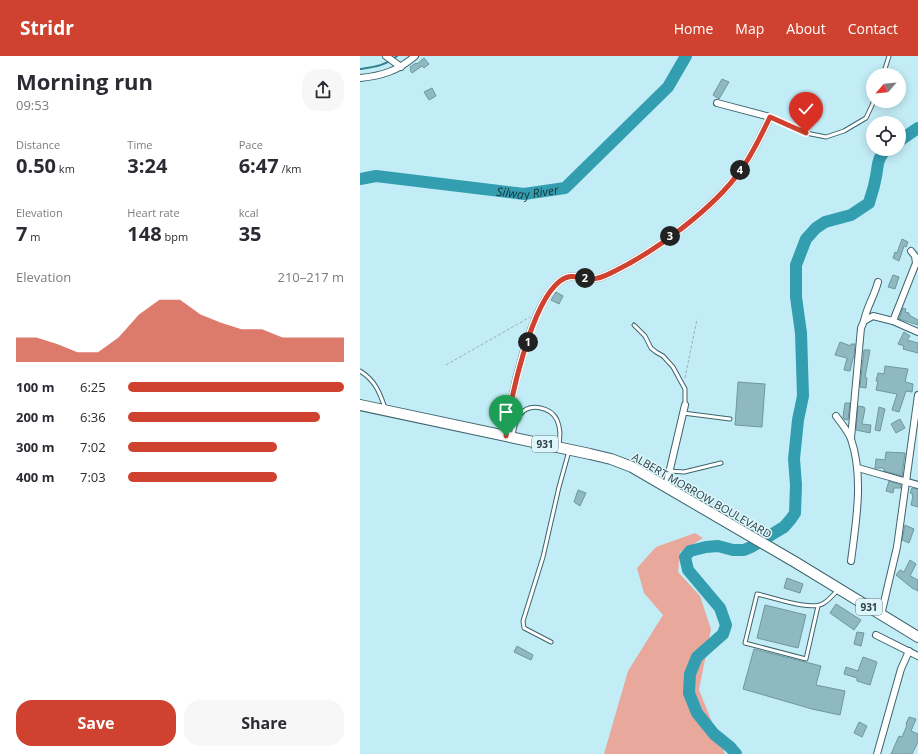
<!DOCTYPE html>
<meta charset="utf-8">
<style>
:root{--surface:#fff;--page:#f7f7f7;--text:#2b2b33;--muted:#7c7c81;--accent:#ce422f}
body{margin:0;font-family:"Open Sans",sans-serif;background:var(--page);color:var(--text);height:100vh;display:flex;flex-direction:column;font-size:15px;white-space:nowrap}
*{box-sizing:border-box;margin:0}
p{font-size:13px;color:var(--muted)}
.icon{flex:none;width:22px;height:22px;fill:none;stroke:currentColor;stroke-width:2;stroke-linecap:round;stroke-linejoin:round}
.map{position:relative;flex:1;overflow:hidden}
.side{display:flex;flex-direction:column;background:var(--surface);width:360px}
.side>*{flex:none}
.needle{width:26px;rotate:243deg}
.buttons{position:absolute;left:506px;top:12px;display:grid;gap:8px}
.buttons a{display:grid;place-items:center;width:40px;height:40px;border-radius:50%;background:var(--surface);box-shadow:0 2px 10px #0003;font-size:20px}
.pin{position:absolute;display:grid;place-items:center;width:34px;height:34px;color:#fff;margin:-41px -17px;border-radius:50% 50% 50% 0;rotate:-45deg;box-shadow:0 0 4px #0007}
.pin .icon{rotate:45deg}
.km{position:absolute;width:20px;height:20px;margin:-10px;border-radius:50%;background:#222;color:#fff;font-size:11px;line-height:20px;text-align:center}
.round{display:grid;place-items:center;flex:none;width:42px;height:42px;border-radius:16px;background:var(--page)}
.head{display:flex;align-items:center;justify-content:space-between;height:68px;padding:0 16px}
h1{font-size:22px;font-weight:700;line-height:30px}
.stats{display:grid;grid-template-columns:repeat(3,1fr);gap:6px;height:68px;padding:4px 16px}
.stats div{display:grid;align-content:center}
.stats b{font-size:20px;font-weight:700}
.stats small{font-size:11px;font-weight:400}
.stats p{font-size:11px}
.chart{height:112px;padding:8px 16px}
.chart p{display:flex;justify-content:space-between}
.chart svg{width:100%;height:72px;margin-top:4px;fill:var(--accent);opacity:.7}
.action{display:flex;gap:8px;margin-top:auto;padding:8px 16px}
.action a{flex:1;height:46px;border-radius:16px;background:var(--accent);color:#fff;font-size:16px;font-weight:700;line-height:46px;text-align:center}
.action a+a{background:var(--page);color:var(--text)}
ul{padding:0 16px;list-style:none;font-size:13px}
li{display:grid;grid-template-columns:64px 48px 1fr;align-items:center;height:30px}
li i{height:10px;border-radius:5px;background:var(--accent)}
header{display:flex;align-items:center;gap:24px;box-sizing:border-box;height:56px;padding:0 20px;background:var(--accent);color:#fff}
header strong{font-size:19px}
nav{display:flex;gap:22px;margin-inline-start:auto;font-size:14px}
main{display:flex;flex:1;min-height:0}
.map>svg:first-child{display:block}
</style>
<header>
<strong>Stridr</strong>
<nav><a>Home</a><a>Map</a><a>About</a><a>Contact</a></nav>
</header>
<main>
<section class="side">
<div class="head"><div><h1>Morning run</h1><p>09:53</p></div><a class="round"><svg class="icon" aria-label="share" viewBox="0 0 24 24"><path d="M12 15V3M7 8l5-5 5 5M5 13v7h14v-7"/></svg></a></div>
<div class="stats">
<div><p>Distance</p><b>0.50<small> km</small></b></div>
<div><p>Time</p><b>3:24</b></div>
<div><p>Pace</p><b>6:47<small> /km</small></b></div>
</div>
<div class="stats">
<div><p>Elevation</p><b>7<small> m</small></b></div>
<div><p>Heart rate</p><b>148<small> bpm</small></b></div>
<div><p>kcal</p><b>35</b></div>
</div>
<div class="chart"><p><span>Elevation</span>210–217 m</p>
<svg viewBox="0 0 160 44" preserveAspectRatio="none"><path d="M0 44V29L10 29L20 33L30 38L40 38L50 29L60 15L70 6L80 6L90 15L100 20L110 24L120 24L130 29L140 29L150 29L160 29V44z"/></svg>
</div>
<ul>
<li><b>100 m</b>6:25<i style="width:100%"></i></li>
<li><b>200 m</b>6:36<i style="width:89%"></i></li>
<li><b>300 m</b>7:02<i style="width:69%"></i></li>
<li><b>400 m</b>7:03<i style="width:69%"></i></li>
</ul>
<div class="action"><a>Save</a><a>Share</a></div>
</section>
<div class="map">
<svg width="558" height="698" viewBox="0 0 558 698">
<rect width="100%" height="100%" fill="#c2edf6"/>
<path fill="#e9a89c" d="M335,477l8,5 -23,14 -2,20 22,24 11,33 -12,61 26,64h-121l24,-83 35,-56 -19,-22 -7,-25 19,-21z"/>
<g fill="none" stroke-linecap="round" stroke-linejoin="round">
<path stroke="#328290" stroke-width="2" d="M0,13c14,-2 25,-3 37,-13"/>
<g stroke="#339eb0" stroke-width="12">
<path d="M539,85l19,-13"/>
<path id="s1" d="M0,123l16,-3 148,18 41,-6 103,-101 18,-31"/>
<path d="M376,698l-6,-7 -16,-13 -17,-21 -8,-20 1,-19 7,-17 26,-23 3,-9 -6,-17 -32,-38 -3,-13 5,-6 16,-4 12,-1 15,4h11l7,-3 33,-20 7,-8 4,-6 1,-28 -2,-26 4,-39 5,-24 -2,-63 -5,-36v-32l10,-26 10,-11 9,-6 26,-7 18,-12c2,-8 5,-15 6,-22 4,-15 0,-19 11,-32"/>
</g>
</g>
<g fill="#8fb9c1" stroke="#6e979f">
<path d="M64,2l5,6 -5,4 -2,-2 -10,7 -2,-3 1,-1 -1,-2 6,-4 1,1z"/>
<path d="M362,23l7,3 -10,17 -6,-4z"/>
<path d="M72,32l4,8 -7,4 -5,-8z"/>
<path d="M542,183l6,3 -2,5 -2,-1 -5,15 -6,-3 2,-6 2,1z"/>
<path d="M533,219l6,2 -4,12 -7,-2z"/>
<path d="M196,236l7,4 -4,8 -8,-4z"/>
<path d="M543,252l3,1 -1,3 4,1v2l9,5v5l-19,-6z"/>
<path d="M544,276l6,4 -3,4 11,3v10l-15,-4 1,-3 -6,-2z"/>
<path d="M480,286l11,4v-2h4l-1,14h-1l-3,13 -6,-1 3,-12 -12,-3z"/>
<path d="M504,294h6l-5,27 2,1 -1,10 -6,-1z"/>
<path d="M525,310l23,3 -3,13 8,2 -1,8 -6,-1 -7,21 -7,-2 5,-16 -21,-4 2,-9h-2l2,-8 6,1z"/>
<path d="M378,326l27,2 -3,43 -27,-2z"/>
<path d="M485,347h5l-2,17 -4,-1 -1,-2z"/>
<path d="M498,350l6,1 1,2 -3,15 9,1 -1,8 -14,-3z"/>
<path d="M519,351l6,2 -5,22 -5,-1z"/>
<path d="M540,363l5,9 -9,5 -5,-9z"/>
<path d="M526,396l19,1 -3,23 -18,-5v-3h-9l1,-9 9,1z"/>
<path d="M529,425l12,4v3h-7l-1,5 -7,-2z"/>
<path d="M552,432l6,1v18l-7,-2 2,-9h-1l1,-2 -3,-1z"/>
<path d="M218,434l8,3 -6,13 -6,-4z"/>
<path d="M545,469l9,4 -5,14 -7,-3z"/>
<path d="M550,504l6,4 -6,12 8,4v11l-6,-3 -16,-13 4,-5 4,2z"/>
<path d="M427,522l16,6 -3,9 -16,-5z"/>
<path d="M476,548l25,16 -7,10 -24,-17z"/>
<path d="M405,549l41,10 -8,33 -41,-10z"/>
<path d="M497,576l7,1 -3,13 -7,-2z"/>
<path d="M157,590l16,9 -2,5 -17,-8z"/>
<path d="M394,593l67,17 -5,19 29,6 -5,24 -28,-6 -69,-20z"/>
<path d="M503,601l14,5 -7,23 -13,-4v-3l-13,-4 2,-7 12,4z"/>
<path d="M549,661l7,2 -5,12 7,3v8l-6,12h-21l8,-18 3,1 5,-12 -1,-1z"/>
<path d="M499,666l8,4 -5,11 -8,-4z"/>
</g>
<g fill="none" stroke-linecap="round" stroke-linejoin="round">
<defs>
<g id="service">
<path d="M523,19l6,-19"/>
<path d="M410,61l36,16 20,4 18,-6 22,-13 8,-17"/>
<path d="M274,269l11,11 6,12 5,4 7,4 10,11 12,22v16"/>
<path d="M0,315c15,9 20,22 25,37"/>
<path d="M323,357l47,6"/>
<path d="M153,380c1,-7 2,-15 7,-21 9,-13 31,-8 37,5 4,9 3,16 2,25"/>
<path d="M309,415l15,1 37,-9"/>
<path d="M458,550l-12,53 -61,-16 12,-49c15,3 55,18 67,9 5,-3 10,-9 14,-13"/>
<path d="M191,586l-27,-14 -1,-7 20,-64 16,-70 10,-36"/>
</g>
<g id="minor">
<path d="M26,0l15,11"/>
<path d="M0,22c21,-2 38,-7 55,-22"/>
<path d="M504,265c3,-15 10,-24 14,-39"/>
<path d="M533,265l23,-58 -1,-7 -4,-5"/>
<path d="M476,360c5,7 12,15 15,23 13,38 5,83 0,122"/>
<path d="M146,380c4,-37 24,-132 54,-155 12,-9 19,-2 32,-2 6,0 13,-3 19,-6 44,-21 102,-64 130,-103 12,-17 20,-34 29,-53l-53,-14"/>
<path d="M491,382l10,-110 3,-7 9,-5 20,5 25,11"/>
<path d="M498,412l60,17"/>
<path d="M306,430l19,-81"/>
<path d="M521,559l16,-68 21,-152"/>
<path d="M516,579l42,21"/>
<path d="M517,698l24,-85 8,-18"/>
</g>
<path id="trunk" d="M0,349l230,49 21,5 21,8 163,95 123,75"/>
</defs>
<use href="#service" stroke="#3d646c" stroke-width="5"/>
<use href="#minor" stroke="#3d646c" stroke-width="8"/>
<use href="#trunk" stroke="#3d646c" stroke-width="12"/>
<g stroke="#91b3ba" stroke-width="1" stroke-dasharray="3 2" stroke-linecap="butt">
<path d="M86,309l84,-48"/>
<path d="M325,322l12,-59"/>
</g>
<use href="#service" stroke="#fff" stroke-width="3"/>
<use href="#minor" stroke="#fff" stroke-width="6"/>
<use href="#trunk" stroke="#fff" stroke-width="10"/>
</g>
<g fill="none" stroke-linecap="round" stroke-linejoin="round">
<defs>
<path id="route" d="M146,380c4,-37 25,-133 54,-155 12,-9 18,-2 31,-2 7,0 14,-3 20,-6 44,-21 102,-64 130,-103 12,-17 20,-34 29,-53l36,16"/>
</defs>
<use href="#route" stroke="#fff" stroke-width="8"/>
<use href="#route" stroke="#ce422f" stroke-width="5"/>
</g>
<g text-anchor="middle" dominant-baseline="central" stroke-width="3" stroke-linejoin="round" paint-order="stroke">
<g fill="#def7fc" stroke="#64777b" stroke-width="1">
<rect x="172" y="380" width="26" height="16" rx="3"/>
<rect x="496" y="543" width="26" height="16" rx="3"/>
</g>
<g font-size="10" font-weight="bold" fill="#2f4044">
<text x="185" y="388">931</text>
<text x="509" y="551">931</text>
</g>
<g font-size="11" fill="#2f4044" stroke="#def7fc">
<text transform="translate(342 439) rotate(30)">ALBERT MORROW BOULEVARD</text>
</g>
<g font-size="12" font-style="italic" fill="#1b3236" stroke="#def7fc">
<text stroke="none"><textPath href="#s1" startOffset="169">Silway River</textPath></text>
</g>
</g>
</svg>
<div class="buttons">
<a><svg class="needle" viewBox="-14 -14 28 28"><path d="M0-13l5 13h-10z" fill="#e53935"/><path d="M0 13l5-13h-10z" fill="#7c7c81"/></svg></a>
<a><svg class="icon" aria-label="locate" viewBox="0 0 24 24"><circle cx="12" cy="12" r="6"/><path d="M12 2v4M12 18v4M2 12h4M18 12h4"/></svg></a>
</div>
<div class="pin" style="left:146px;top:380px;background:#1e9e55"><svg class="icon" aria-label="arrive" viewBox="0 0 24 24"><path d="M6 21V4h12l-3 4 3 4H6"/></svg></div>
<div class="pin" style="left:446px;top:77px;background:#d93025"><svg class="icon" aria-label="check" viewBox="0 0 24 24"><path d="M5 12l5 5 9-10"/></svg></div>
<b class="km" style="left:168px;top:286px">1</b>
<b class="km" style="left:225px;top:222px">2</b>
<b class="km" style="left:310px;top:180px">3</b>
<b class="km" style="left:380px;top:114px">4</b>
</div>
</main>
